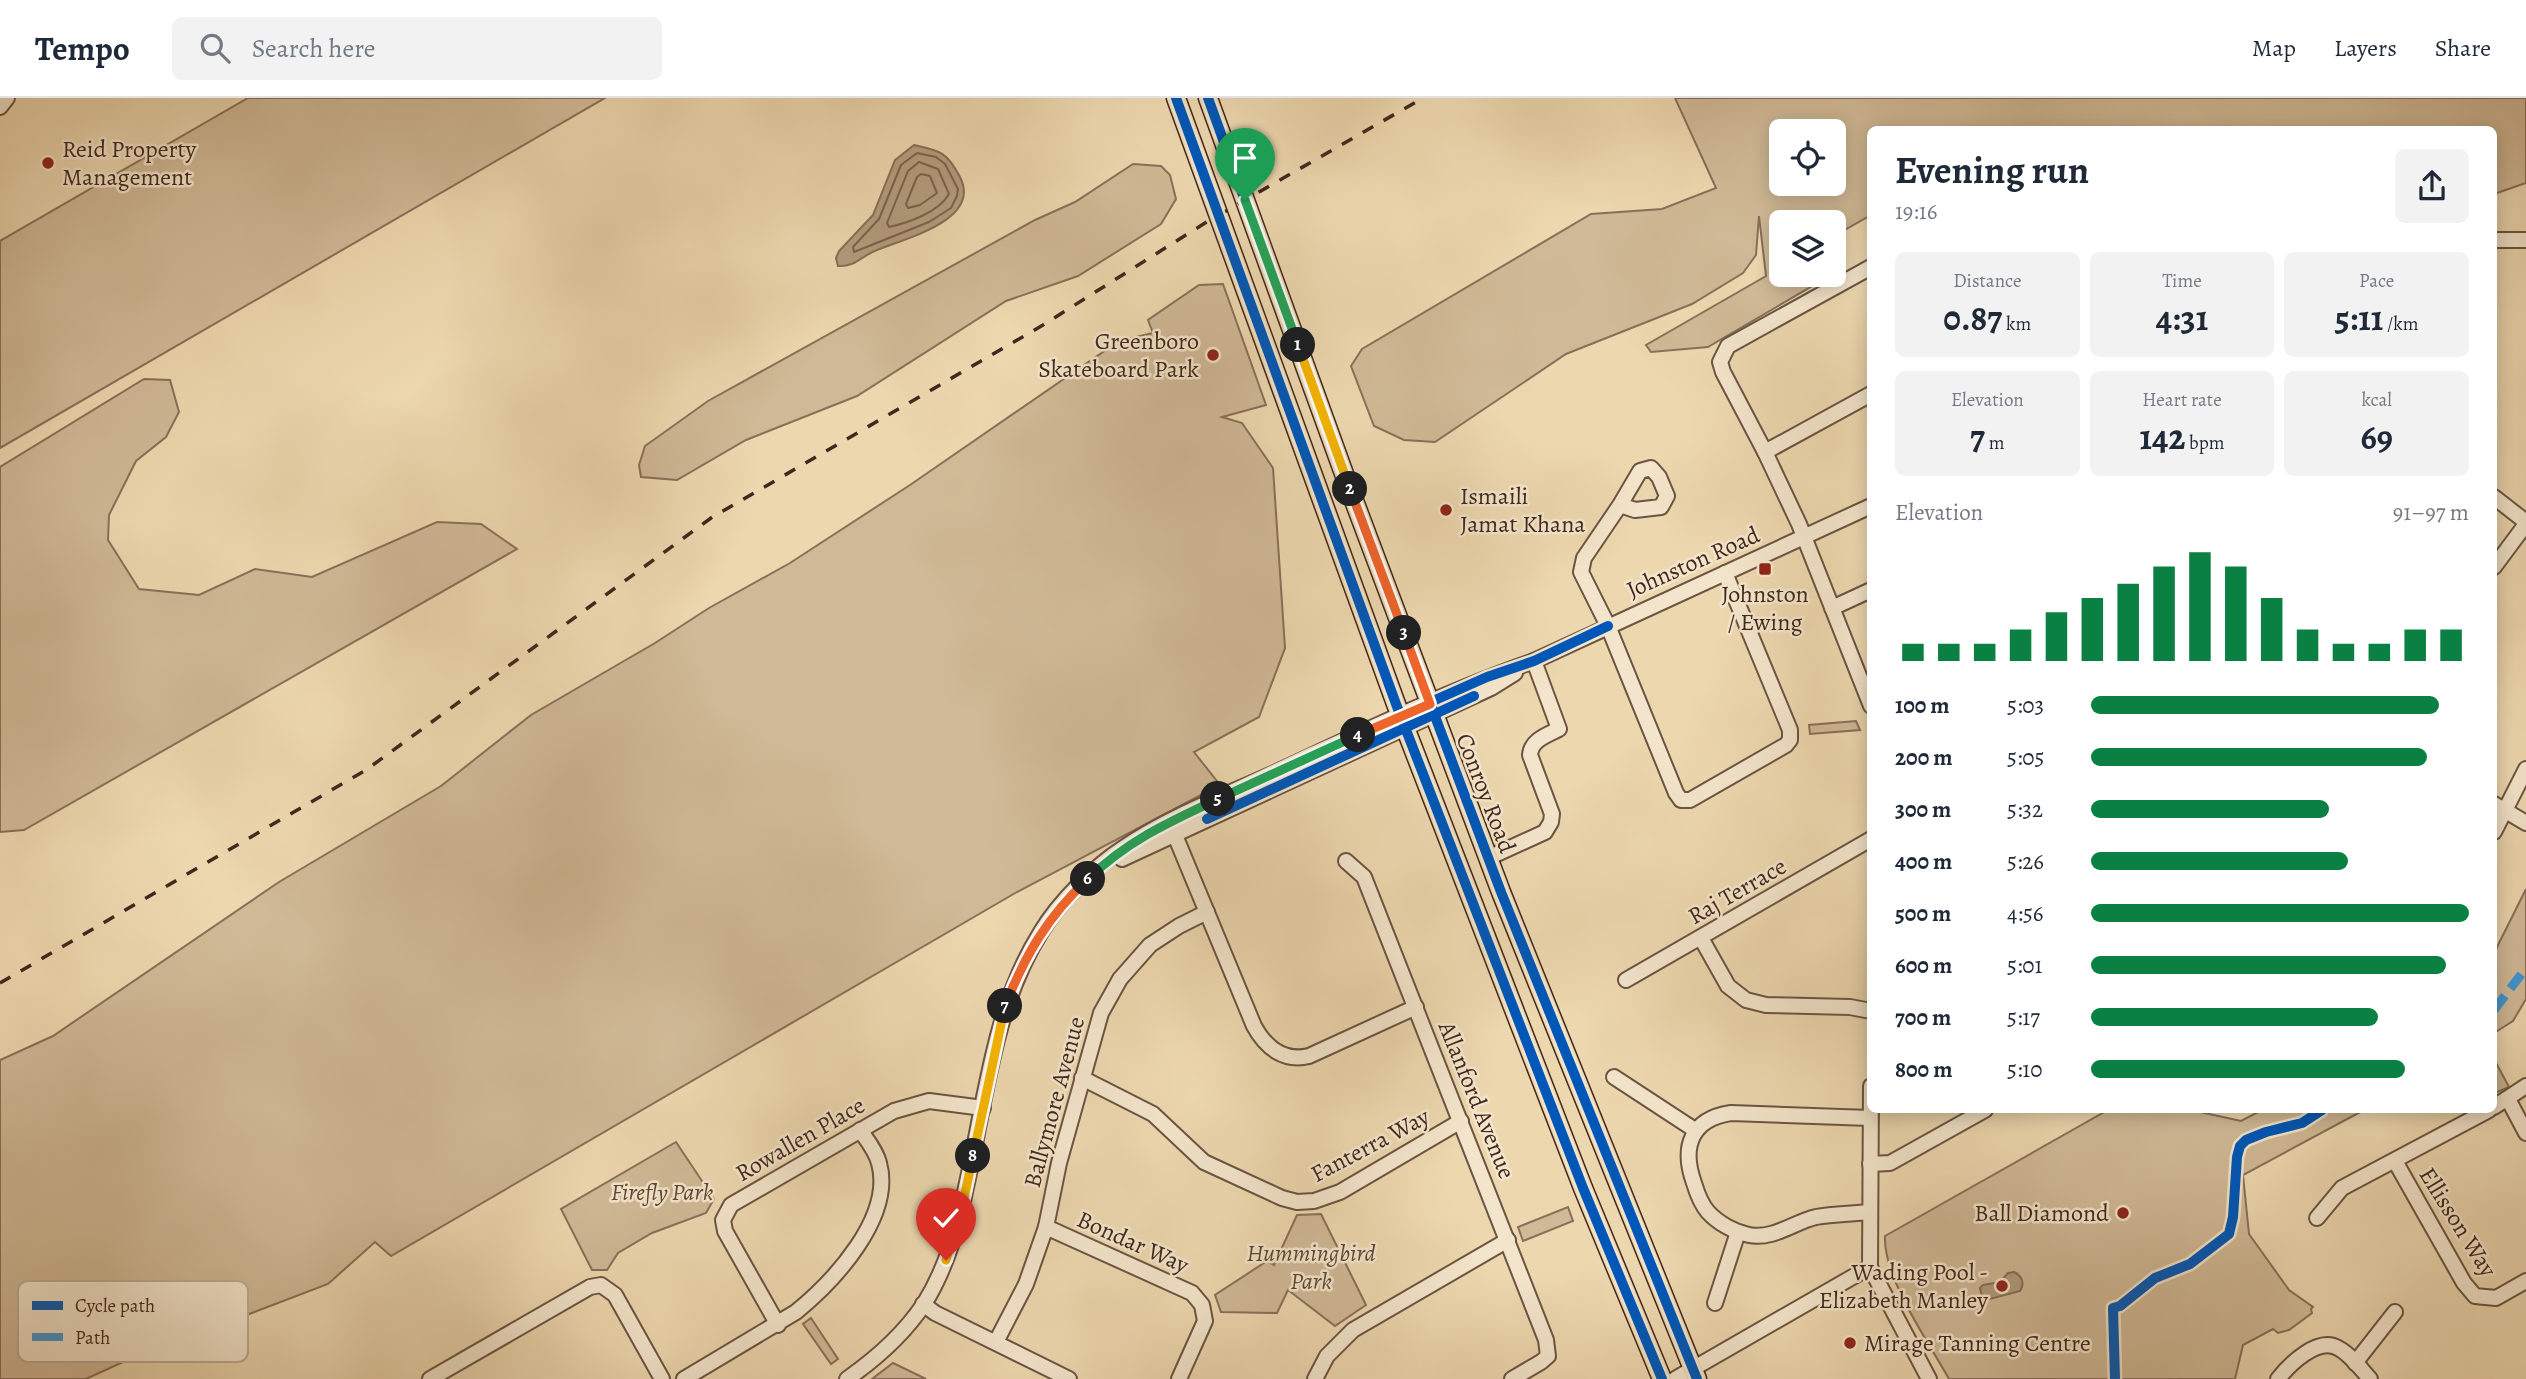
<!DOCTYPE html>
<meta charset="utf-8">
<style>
:root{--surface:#fff;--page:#f2f2f3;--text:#1f2937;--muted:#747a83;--line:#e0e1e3;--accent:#0b8043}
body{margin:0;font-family:Alegreya,serif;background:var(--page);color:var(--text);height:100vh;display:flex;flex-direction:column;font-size:26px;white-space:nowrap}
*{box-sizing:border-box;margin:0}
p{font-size:23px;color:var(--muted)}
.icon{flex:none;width:38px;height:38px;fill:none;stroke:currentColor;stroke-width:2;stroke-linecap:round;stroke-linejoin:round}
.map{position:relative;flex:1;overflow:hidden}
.details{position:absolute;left:1867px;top:28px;width:630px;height:987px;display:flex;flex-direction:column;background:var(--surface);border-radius:10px;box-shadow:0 4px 18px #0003}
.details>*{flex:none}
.controls{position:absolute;left:1769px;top:21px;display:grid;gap:14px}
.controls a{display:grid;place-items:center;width:77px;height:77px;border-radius:10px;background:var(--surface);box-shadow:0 4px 18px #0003;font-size:35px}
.pin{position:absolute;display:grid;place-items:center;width:60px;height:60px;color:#fff;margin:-72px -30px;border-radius:50% 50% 50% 0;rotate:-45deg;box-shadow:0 0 7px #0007}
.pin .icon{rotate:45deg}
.km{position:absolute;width:35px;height:35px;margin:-18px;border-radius:50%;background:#222;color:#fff;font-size:19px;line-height:35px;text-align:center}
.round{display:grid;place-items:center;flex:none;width:74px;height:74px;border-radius:10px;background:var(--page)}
.head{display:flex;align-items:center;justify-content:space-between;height:119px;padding:0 28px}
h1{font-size:38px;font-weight:600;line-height:52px}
.stats{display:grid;grid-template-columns:repeat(3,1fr);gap:10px;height:119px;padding:7px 28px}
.stats div{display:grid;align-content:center;border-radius:10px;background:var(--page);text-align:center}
.stats b{font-size:35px;font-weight:600}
.stats small{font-size:19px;font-weight:400}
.stats p{font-size:19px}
.chart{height:196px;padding:14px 28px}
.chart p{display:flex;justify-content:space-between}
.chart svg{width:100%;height:126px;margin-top:7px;stroke:var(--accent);stroke-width:6}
ul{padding:0 28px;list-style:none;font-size:23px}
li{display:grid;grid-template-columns:112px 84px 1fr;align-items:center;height:52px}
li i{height:18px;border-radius:9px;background:var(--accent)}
header{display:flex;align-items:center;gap:42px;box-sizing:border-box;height:98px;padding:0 35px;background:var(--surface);border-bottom:2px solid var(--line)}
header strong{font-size:33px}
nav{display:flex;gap:38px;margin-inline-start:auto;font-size:24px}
.search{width:490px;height:63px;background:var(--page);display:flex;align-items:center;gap:18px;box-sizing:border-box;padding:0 24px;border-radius:10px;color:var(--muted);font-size:26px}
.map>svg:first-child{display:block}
</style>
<header>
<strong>Tempo</strong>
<div class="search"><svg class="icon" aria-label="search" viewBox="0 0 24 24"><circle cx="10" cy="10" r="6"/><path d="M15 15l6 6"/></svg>Search here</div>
<nav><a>Map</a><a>Layers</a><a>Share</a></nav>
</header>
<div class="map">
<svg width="2526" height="1281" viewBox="0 0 2526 1281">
<rect width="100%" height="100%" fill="#edd7af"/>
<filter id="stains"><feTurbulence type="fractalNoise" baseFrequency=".00286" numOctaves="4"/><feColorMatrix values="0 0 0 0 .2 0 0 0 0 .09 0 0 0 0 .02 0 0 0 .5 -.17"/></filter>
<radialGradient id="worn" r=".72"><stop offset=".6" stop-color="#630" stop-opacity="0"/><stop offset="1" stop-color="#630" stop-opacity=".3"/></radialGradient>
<g fill="#d0b996" stroke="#88705a" stroke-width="2" fill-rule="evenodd">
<path d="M248,0h357l-605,350v-207z"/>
<path d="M1675,0h851v85l-32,11v-64h-623v85l-37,21v-14h-52v53h49l-123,72 -57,5 -5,-7 120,-69 -7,-60 -3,39 -13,18 -51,31 -126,50 -131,88 -31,-2 -30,-14 -23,-60 11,-17 229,-135 71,-5 54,-21zM1834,33v53h-52v-53z"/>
<path d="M1133,66l28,2 9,9 6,24 -15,25 -83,52 -72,25 -149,95 -111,44 -69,40 -36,-3 -2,-12 6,-19 63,-45 327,-181 40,-18z"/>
<path d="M1223,186l43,121 -44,12 20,6 31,45 12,180 -26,69 -65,35 26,33 -203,107 -626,364 -16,-14 -47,42 -205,78 -37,17h-86v-319l53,-24 226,-154 162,-96 90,-71 124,-72 54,-35 81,-45 120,-78 209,-144 34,-8 -5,-13 51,-35z"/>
<path d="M144,281l26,1 9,32 -13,25 -30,24 -27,54 -1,25 31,49 60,6 56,-26 57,8 125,-55 44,2 36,25 -493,281 -24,2v-365z"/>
<path d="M1856,623l4,9 -50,4 -1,-9z"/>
<path d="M2526,791v110l-13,22 -19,12v-80z"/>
<path d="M2494,961l15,28 -14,6 -1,-2z"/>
<path d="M2108,1012h83l50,11 21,-11h102l-121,65 6,59 40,56 24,17 -2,2 1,4 -23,17 -11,3 -5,-4 -30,16 -8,34h-286c-21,-38 -66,-101 -64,-143z"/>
<path d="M676,1044l38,57 -8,14 -54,20 -34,20 -11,17h-15l-31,-61z"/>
<path d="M1568,1109l5,14 -50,20 -5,-14z"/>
<path d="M1321,1116l45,91 -31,21 -47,-36 -11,23 -56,-1 -6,-17 52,-34 7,4 23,-50z"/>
<path d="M811,1220l27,41 -7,5 -28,-40z"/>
<path d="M893,1265l33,16h-54z"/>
</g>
<g fill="#b39c7d" stroke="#856e57" stroke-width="2">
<path d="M914,47c27,6 33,7 46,32 22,43 -54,61 -83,73 -16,6 -21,17 -39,16l-2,-8 3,-7 34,-36 22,-55z"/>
<path d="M2014,1174c8,4 11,11 6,19l-30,8 -8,-3 -2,-8 3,-3 17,-3 8,-9z"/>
</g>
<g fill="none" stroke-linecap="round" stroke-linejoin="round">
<g stroke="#7a624d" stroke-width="2">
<path d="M917,55l19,4 9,7 13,25 -1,7 -6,12 -22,14 -75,30 -1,-5 26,-28 22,-54z"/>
<path d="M919,64l19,7 11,25c-10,18 -41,29 -60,33l-2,-4 21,-52z"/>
<path d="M921,76l9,2 7,17 -17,12 -12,3 -2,-4 11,-27z"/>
</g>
<defs>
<g id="minor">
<path d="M0,9l7,-9"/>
<path d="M2494,142h32"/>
<path d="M1871,169l-143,79 -8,16 3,10 42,80 106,-58"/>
<path d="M1765,354l34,72 72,182"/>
<path d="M2494,399l32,25"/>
<path d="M1620,407l20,-34 11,-3 8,9 8,19 -6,11 -26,3 -15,-5 -36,53 -3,14 27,54 68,167 5,7h9l96,-55 4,-5v-10l-65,-157"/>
<path d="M2494,469l32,-43"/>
<path d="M1832,510l39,-18"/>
<path d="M2494,706l32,19"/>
<path d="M1172,730l82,198c12,22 30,36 55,30l107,-49"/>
<path d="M2494,734l32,-63"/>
<path d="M1488,760l57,-26 6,-10 1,-8 -22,-59c1,-15 17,-20 29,-26l-25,-68"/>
<path d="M1122,761l369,-171 24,-15"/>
<path d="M1346,763l18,16 182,463 2,16 -7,6 -29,17"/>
<path d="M1701,840l27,48 18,14 20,5 84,2 21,4"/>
<path d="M1626,882l245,-141"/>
<path d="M1614,979l81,53"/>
<path d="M1082,980l71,36 51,48 78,36 15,4 17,-1 26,-9 121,-71"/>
<path d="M1871,988l-1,181 59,112"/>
<path d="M2508,1001l18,34"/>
<path d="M2494,1009l32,-21"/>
<path d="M2395,1063l69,122 11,13 21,2 30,-17"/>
<path d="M1870,1066l20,-1 95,-53"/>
<path d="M1869,1114c-18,2 -36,2 -53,5 -22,5 -43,23 -67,18 -15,-3 -31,-12 -41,-23 -7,-8 -11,-19 -14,-29 -13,-36 -3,-64 37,-70l139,5"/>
<path d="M2317,1120l25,-30 147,-78"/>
<path d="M1046,1129l146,66 10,12 3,16 -26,58"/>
<path d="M1715,1205l23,-71"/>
<path d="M923,1206l12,9 134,66"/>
<path d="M778,1227l-53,-94 -2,-11 8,-15 163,-94 35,-10 54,7"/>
<path d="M996,1244l30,-58 20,-57 13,-64 42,-150 19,-34 30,-34 29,-19 28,-14"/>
<path d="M2355,1265l40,-51"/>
<path d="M430,1281l160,-92 11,-2 14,10 47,84"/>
<path d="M684,1281l112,-67c38,-31 98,-95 83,-149 -3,-12 -12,-23 -19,-33"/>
<path d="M847,1281c30,-21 57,-45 77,-75 24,-38 35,-82 44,-126 18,-83 27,-173 73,-246 18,-30 53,-65 82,-84 44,-30 96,-50 145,-72 86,-40 177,-84 266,-115l337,-155"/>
<path d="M1315,1281l12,-23 26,-26 155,-90"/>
<path d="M1675,1281l195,-112"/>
<path d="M2278,1281c11,-14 40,-43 60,-31 12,6 23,21 32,31"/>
</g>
<g id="major">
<path d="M1176,0l220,606 187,484 79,191"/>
<path d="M1208,0l139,384 154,410 196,487"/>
</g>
</defs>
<use href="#minor" stroke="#6c5442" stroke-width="18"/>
<use href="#major" stroke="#41281d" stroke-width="21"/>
<use href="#minor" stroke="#f3e5cb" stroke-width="14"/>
<use href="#major" stroke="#edd7af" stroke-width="18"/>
<path stroke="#41281d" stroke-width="3.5" stroke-dasharray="12 12" stroke-linecap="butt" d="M0,885l366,-213 345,-252 332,-193 162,-102 218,-125"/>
<path stroke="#3f96d5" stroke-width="9" stroke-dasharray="18 9" stroke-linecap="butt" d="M2494,912l32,-42"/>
<defs>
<g id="cycleway">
<path d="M1176,0l220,606 187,484 79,191"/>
<path d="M1208,0l139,384 154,410 196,487"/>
<path d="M1207,721l267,-123"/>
<path d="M1169,724l142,-67 176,-78 47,-16 74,-35"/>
<path d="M2115,1281l-2,-71 7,-2 35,-28 35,-14 39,-30 4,-17 4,-60 3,-11 6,-6 20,-8 36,-9 20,-13"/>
</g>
</defs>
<use href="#cycleway" stroke="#f3e5cb" stroke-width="15"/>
<use href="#cycleway" stroke="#0057b8" stroke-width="10"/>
</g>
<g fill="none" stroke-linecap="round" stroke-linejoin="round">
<defs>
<path id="split-1" d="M1245,102l53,145"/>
<path id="split-2" d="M1298,247l52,144"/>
<path id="split-3" d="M1350,391l54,144"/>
<path id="split-4" d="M1358,637l72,-31 -26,-71"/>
<path id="split-5" d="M1218,701l140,-64"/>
<path id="split-6" d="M1088,781c39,-38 81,-57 130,-80"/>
<path id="split-7" d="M1005,908c20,-51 43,-90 83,-127"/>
<path id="split-8" d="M973,1058l32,-150"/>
<path id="split-9" d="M946,1162l17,-57 10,-47"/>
</defs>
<use href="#split-1" stroke="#fff" stroke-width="14"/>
<use href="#split-2" stroke="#fff" stroke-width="14"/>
<use href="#split-3" stroke="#fff" stroke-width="14"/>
<use href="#split-4" stroke="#fff" stroke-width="14"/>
<use href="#split-5" stroke="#fff" stroke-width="14"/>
<use href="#split-6" stroke="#fff" stroke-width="14"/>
<use href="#split-7" stroke="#fff" stroke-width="14"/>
<use href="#split-8" stroke="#fff" stroke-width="14"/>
<use href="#split-9" stroke="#fff" stroke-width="14"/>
<use href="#split-1" stroke="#22a559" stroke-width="9"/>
<use href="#split-2" stroke="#f5b400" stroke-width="9"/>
<use href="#split-3" stroke="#f0652b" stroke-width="9"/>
<use href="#split-4" stroke="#f0652b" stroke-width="9"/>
<use href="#split-5" stroke="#22a559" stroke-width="9"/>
<use href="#split-6" stroke="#22a559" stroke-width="9"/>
<use href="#split-7" stroke="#f0652b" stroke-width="9"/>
<use href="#split-8" stroke="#f5b400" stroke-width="9"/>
<use href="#split-9" stroke="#f5b400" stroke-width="9"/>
</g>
<g fill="#8f2418" stroke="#f3e5cb" stroke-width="2.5">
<circle cx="48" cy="65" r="7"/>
<circle cx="1213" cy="257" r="7"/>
<circle cx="1446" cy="412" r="7"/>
<rect x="1758" y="464" width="14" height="14" rx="3.5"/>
<circle cx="2123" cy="1115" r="7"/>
<circle cx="2002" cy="1188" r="7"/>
<circle cx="1850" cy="1245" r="7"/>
</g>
<g text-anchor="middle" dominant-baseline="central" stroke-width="5" stroke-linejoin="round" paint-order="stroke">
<g font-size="24" fill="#41281d" stroke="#f3e5cb" text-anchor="start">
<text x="62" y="51">Reid Property<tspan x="62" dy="28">Management</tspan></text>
<text x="1199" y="243" text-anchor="end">Greenboro<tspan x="1199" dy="28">Skateboard Park</tspan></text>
<text x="1460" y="398">Ismaili<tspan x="1460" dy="28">Jamat Khana</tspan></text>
<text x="1765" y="496" text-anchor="middle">Johnston<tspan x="1765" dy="28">/ Ewing</tspan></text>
<text x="2109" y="1115" text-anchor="end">Ball Diamond</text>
<text x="1988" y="1174" text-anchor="end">Wading Pool -<tspan x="1988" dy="28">Elizabeth Manley</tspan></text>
<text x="1864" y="1245">Mirage Tanning Centre</text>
</g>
<g font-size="24" fill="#41281d" stroke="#f3e5cb">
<text transform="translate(1693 464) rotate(-24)">Johnston Road</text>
<text transform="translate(1486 695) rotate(69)">Conroy Road</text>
<text transform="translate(1737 793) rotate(-30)">Raj Terrace</text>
<text transform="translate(1477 1002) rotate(68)">Allanford Avenue</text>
<text transform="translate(1054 1004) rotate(-75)">Ballymore Avenue</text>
<text transform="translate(800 1041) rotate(-30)">Rowallen Place</text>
<text transform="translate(1370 1047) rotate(-28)">Fanterra Way</text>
<text transform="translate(2458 1124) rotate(58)">Ellisson Way</text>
<text transform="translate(1133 1144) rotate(24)">Bondar Way</text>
</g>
<g font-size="24" font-style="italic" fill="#5e4535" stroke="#f3e5cb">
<text x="662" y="1094">Firefly Park</text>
<text x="1311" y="1155">Hummingbird<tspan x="1311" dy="28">Park</tspan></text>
</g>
</g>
<rect x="18" y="1183" width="230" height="81" rx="10" fill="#f3e5cb" stroke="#beac97" stroke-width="2"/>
<rect x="32" y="1203" width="31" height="9" fill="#0057b8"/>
<rect x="32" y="1235" width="31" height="8" fill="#3f96d5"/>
<g font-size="19" fill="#41281d">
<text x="75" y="1214">Cycle path</text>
<text x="75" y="1246">Path</text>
</g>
<rect width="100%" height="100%" filter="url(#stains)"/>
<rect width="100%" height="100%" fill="url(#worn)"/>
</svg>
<div class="controls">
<a><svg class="icon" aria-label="locate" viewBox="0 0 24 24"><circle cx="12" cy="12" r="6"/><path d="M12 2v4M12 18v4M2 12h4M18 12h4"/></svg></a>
<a><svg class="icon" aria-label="layers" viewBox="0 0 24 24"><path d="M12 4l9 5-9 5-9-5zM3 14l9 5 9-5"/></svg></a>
</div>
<div class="pin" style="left:1245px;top:102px;background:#1e9e55"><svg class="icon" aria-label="arrive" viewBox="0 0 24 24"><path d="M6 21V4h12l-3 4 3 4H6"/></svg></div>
<div class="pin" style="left:946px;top:1162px;background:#d93025"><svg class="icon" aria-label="check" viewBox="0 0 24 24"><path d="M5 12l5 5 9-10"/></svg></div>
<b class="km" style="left:1298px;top:247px">1</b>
<b class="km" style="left:1350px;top:391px">2</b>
<b class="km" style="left:1404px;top:535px">3</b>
<b class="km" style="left:1358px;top:637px">4</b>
<b class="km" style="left:1218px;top:701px">5</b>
<b class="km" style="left:1088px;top:781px">6</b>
<b class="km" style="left:1005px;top:908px">7</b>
<b class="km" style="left:973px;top:1058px">8</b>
<section class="details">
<div class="head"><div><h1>Evening run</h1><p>19:16</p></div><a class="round"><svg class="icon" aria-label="share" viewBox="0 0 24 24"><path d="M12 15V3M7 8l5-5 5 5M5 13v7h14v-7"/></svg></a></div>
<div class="stats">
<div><p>Distance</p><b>0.87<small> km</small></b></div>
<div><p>Time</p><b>4:31</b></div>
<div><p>Pace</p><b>5:11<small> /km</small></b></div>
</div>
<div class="stats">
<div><p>Elevation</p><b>7<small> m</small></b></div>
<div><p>Heart rate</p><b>142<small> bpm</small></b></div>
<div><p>kcal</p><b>69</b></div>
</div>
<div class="chart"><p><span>Elevation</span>91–97 m</p>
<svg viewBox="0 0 160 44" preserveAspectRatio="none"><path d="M5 44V38M15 44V38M25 44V38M35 44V33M45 44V27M55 44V22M65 44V17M75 44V11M85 44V6M95 44V11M105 44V22M115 44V33M125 44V38M135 44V38M145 44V33M155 44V33"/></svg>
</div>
<ul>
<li><b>100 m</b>5:03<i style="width:92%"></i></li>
<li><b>200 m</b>5:05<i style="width:89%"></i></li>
<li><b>300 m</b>5:32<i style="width:63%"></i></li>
<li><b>400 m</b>5:26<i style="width:68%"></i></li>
<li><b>500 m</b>4:56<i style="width:100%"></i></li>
<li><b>600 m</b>5:01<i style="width:94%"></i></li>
<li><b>700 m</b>5:17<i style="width:76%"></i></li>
<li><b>800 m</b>5:10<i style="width:83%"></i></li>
</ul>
</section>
</div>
